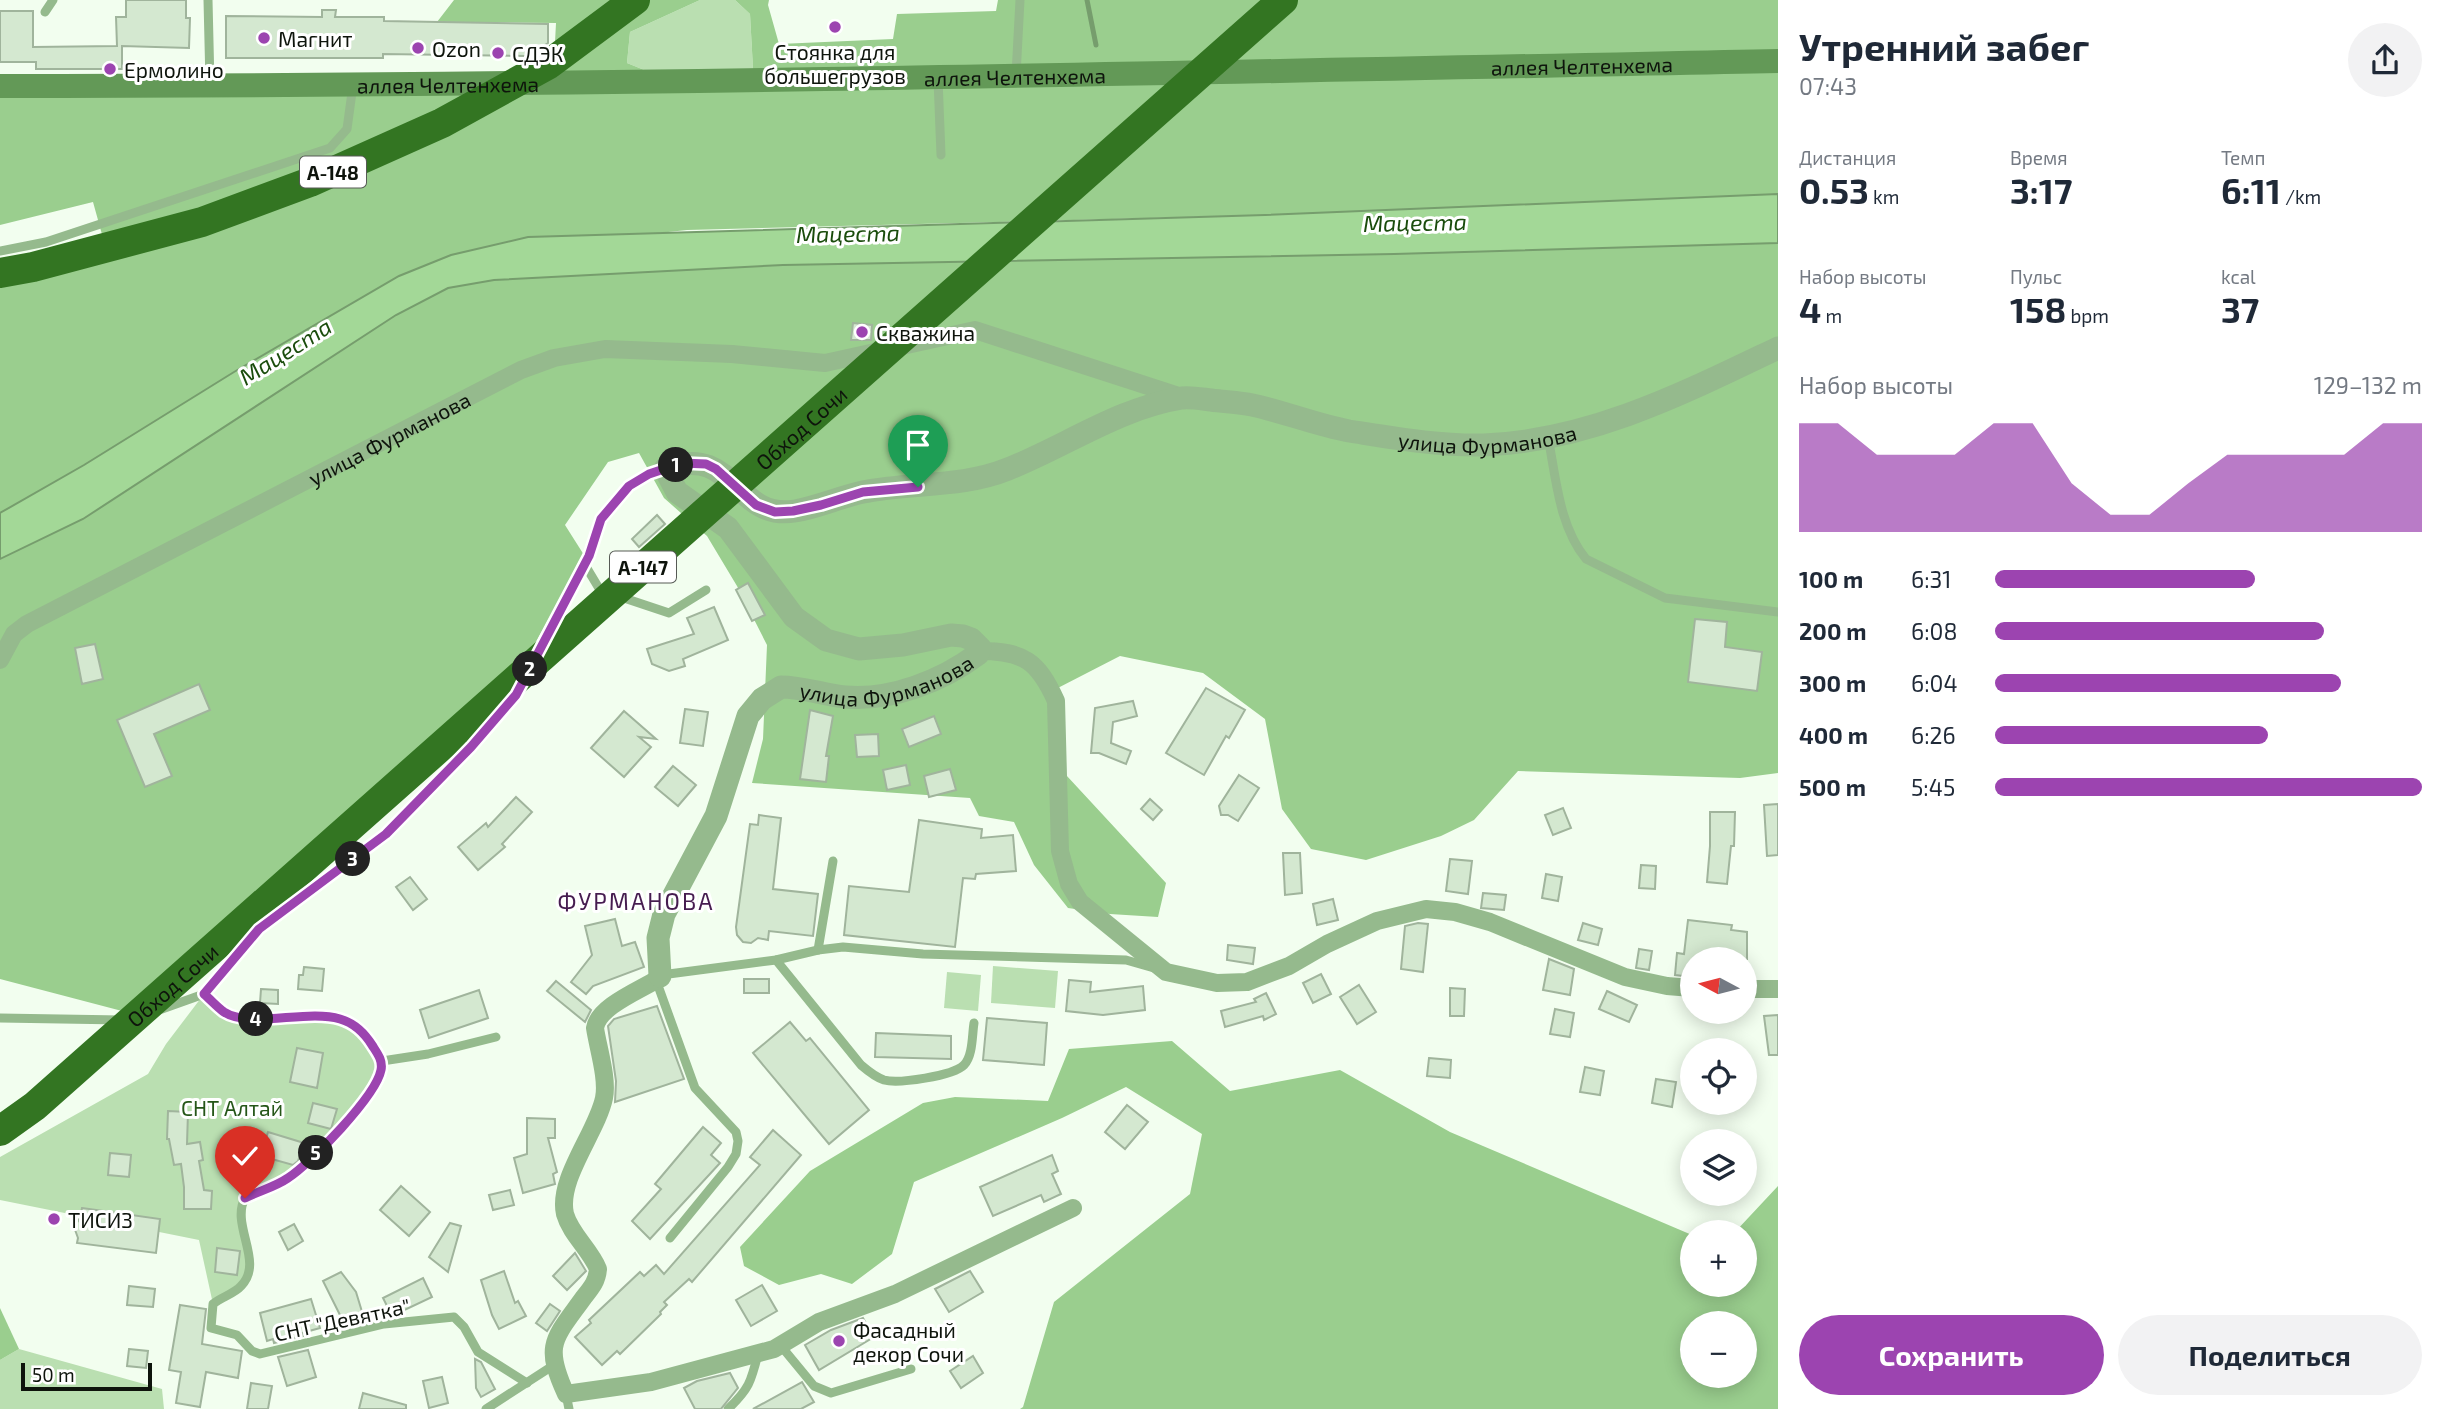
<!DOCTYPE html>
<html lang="ru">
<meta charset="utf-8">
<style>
:root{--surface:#fff;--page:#f2f2f3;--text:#1f2937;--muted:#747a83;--accent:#9c44b0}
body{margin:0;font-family:"Exo 2",sans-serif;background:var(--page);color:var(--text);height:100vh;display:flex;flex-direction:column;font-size:26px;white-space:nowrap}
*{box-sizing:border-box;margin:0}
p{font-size:23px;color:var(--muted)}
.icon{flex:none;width:38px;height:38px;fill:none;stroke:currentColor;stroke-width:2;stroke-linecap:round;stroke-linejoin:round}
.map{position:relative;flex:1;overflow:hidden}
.panel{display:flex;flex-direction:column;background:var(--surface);width:665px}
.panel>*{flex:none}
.needle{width:46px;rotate:277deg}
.controls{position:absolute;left:1680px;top:947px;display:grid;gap:14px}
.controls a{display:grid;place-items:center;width:77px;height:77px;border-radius:50%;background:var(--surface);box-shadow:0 4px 18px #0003;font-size:35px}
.scale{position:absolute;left:21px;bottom:18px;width:131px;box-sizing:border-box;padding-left:7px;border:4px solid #0e140c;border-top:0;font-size:19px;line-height:24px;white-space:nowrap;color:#0e140c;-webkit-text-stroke:5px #fff;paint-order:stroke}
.pin{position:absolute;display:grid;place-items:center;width:60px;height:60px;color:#fff;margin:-72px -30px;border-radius:50% 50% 50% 0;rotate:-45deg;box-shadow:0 0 7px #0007}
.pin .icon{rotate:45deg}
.km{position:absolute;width:35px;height:35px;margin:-18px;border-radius:50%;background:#222;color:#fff;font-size:19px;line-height:35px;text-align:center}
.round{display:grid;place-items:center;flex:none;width:74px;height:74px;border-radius:37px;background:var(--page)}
.head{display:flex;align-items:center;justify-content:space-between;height:119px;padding:0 21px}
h1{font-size:38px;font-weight:700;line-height:52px}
.stats{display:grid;grid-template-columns:repeat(3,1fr);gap:10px;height:119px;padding:7px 21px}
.stats div{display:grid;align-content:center}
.stats b{font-size:35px;font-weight:700}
.stats small{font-size:19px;font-weight:400}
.stats p{font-size:19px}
.chart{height:196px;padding:14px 21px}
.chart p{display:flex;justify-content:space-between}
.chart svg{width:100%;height:126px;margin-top:7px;fill:var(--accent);opacity:.7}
.button{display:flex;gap:14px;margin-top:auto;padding:14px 21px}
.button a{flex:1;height:80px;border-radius:42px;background:var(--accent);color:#fff;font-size:28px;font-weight:700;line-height:80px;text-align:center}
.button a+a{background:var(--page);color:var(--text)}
ul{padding:0 21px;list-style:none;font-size:23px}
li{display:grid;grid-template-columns:112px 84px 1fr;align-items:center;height:52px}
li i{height:18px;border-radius:9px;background:var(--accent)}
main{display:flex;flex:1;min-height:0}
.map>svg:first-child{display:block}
</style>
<main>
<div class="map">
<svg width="1778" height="1409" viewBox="0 0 1778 1409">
<rect width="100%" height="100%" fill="#f2feef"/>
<g fill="#badfb1">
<path d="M700,0h35l15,14 3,55 -84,11 -42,-17 3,-31z"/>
<path d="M993,966l65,5 -3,37 -64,-5z"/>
<path d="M947,972l34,3 -3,36 -34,-3z"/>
<path d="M204,994l31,23 93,-1 37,18 17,27 -7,26 -86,91 -44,20 2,78 -34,28 -14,-64 -199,-40v-43l148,-83 18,-30z"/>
<path d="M19,1349l143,40 2,20h-164v-49z"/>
</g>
<g fill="#9ace8e" fill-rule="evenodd">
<path d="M454,0h246l-70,32 -3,31 42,17 84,-11 -3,-55 -15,-14h34l-1,5 11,39 114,-5 4,-25 99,-3 2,-11h780v194l-513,21 -578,15 -236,25 -52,21 -165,96 -150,93 -84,48v-248l103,-27 -10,-36 -93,23v-139l553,-5 3,-58 -119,-1z"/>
<path d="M1778,243v530l-38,5 -222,-7 -44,49 -33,16 -75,24 -55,-11 -29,-40 -17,-90 -62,-46 -83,-17 -68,35 2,71 112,121 -8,34 -48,-3 -42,-6 -34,-43 -20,-43 -35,-6 -9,-18 -218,-15 11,-44 4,-94 -30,-59 -30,-50 -43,-38 -25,-45 -31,9 -43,63 19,30 -53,96 -409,360 -122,-32v-420l83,-40 313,-204 52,-27 46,-8 289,-15 611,-11z"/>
<path d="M1172,1041l58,50 110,-21 110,62 242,103v49h53v-52h-10l43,-46v223h-758l3,-2 31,-105 136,-108 12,-60 -76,-47 -64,31 -148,64 -22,72 -40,30 -31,-10 -42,11 -35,-19 -4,-19 70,-76 113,-68 32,-6 93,4 21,-52zM1745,1323v53h-53v-53z"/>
<path d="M0,1308l19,41 -19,11z"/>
</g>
<path fill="#a3d897" stroke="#769d6d" stroke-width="2" d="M1778,194v49l-384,11 -611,11 -289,15 -46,8 -52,27 -313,204 -83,40v-46l84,-48 150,-93 165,-96 52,-21 77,-18 737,-22z"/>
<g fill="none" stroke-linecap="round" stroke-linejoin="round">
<path stroke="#769d6d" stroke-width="5" d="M1087,0l9,45"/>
</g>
<g fill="#d4e8d0" stroke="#a0b49c" stroke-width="2">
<path d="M126,0h60v18h4l-1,30 -67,-2v23h-86v-7h-36v-51h33v36l84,-1 -1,-29h10z"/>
<path d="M322,10h14l-1,7h49v4l164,3v19l-21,13 -144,-2v4h-157v-42l96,1z"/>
<path d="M853,323l19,2 -1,15h-20z"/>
<path d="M657,515l8,9 -26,23 -7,-8z"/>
<path d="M748,583l17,32 -13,6 -16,-31z"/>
<path d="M714,607l14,33 -45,19 2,7 -16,5 -17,-7 -5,-15 47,-15 -7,-16z"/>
<path d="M1695,619l32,3 -2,25 37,5 -5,39 -69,-9z"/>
<path d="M95,644l8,35 -21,5 -7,-36z"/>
<path d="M199,684l11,26 -56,24 18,42 -27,11 -28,-67z"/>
<path d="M1206,688l39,22 -16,28 -3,-2 -22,39 -38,-22z"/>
<path d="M1133,701l4,15 -24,6 -2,21 20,8 -5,13 -27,-11h-8l4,-45z"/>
<path d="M685,709l23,3 -5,34 -23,-3z"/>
<path d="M810,710l23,6 -7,40h3l-3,26 -26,-3z"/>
<path d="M624,711l32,28 -17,-2 12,10 -27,30 -33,-29z"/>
<path d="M934,716l7,18 -32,13 -7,-18z"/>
<path d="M878,734l1,22 -22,1 -2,-22z"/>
<path d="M906,765l4,20 -23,5 -4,-20z"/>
<path d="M673,766l23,19 -18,21 -23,-19z"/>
<path d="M950,769l6,21 -27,7 -5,-21z"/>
<path d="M1239,775l20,13 -21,33 -10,-6h-7l-2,-9z"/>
<path d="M516,797l16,15 -30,32 3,3 -27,23 -20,-23 28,-24 2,4z"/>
<path d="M1150,799l12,11 -9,10 -12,-11z"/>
<path d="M1778,804v51l-11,1 -3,-51z"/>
<path d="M1563,808l8,20 -18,7 -8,-20z"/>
<path d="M1710,812h25l-1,34h-3l-4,38 -20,-2 3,-36z"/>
<path d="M759,815l22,3 -8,71 45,5 -5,42 -44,-5 -1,9 -10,-2 -7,5 -8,-1 -6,-7 -1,-8 14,-103 8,1z"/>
<path d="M919,820l63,9 -1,9 32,-3 3,36 -40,3 -1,5 -12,-1 -8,69 -111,-12 5,-49 60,6z"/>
<path d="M1283,853h17l2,40 -17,2z"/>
<path d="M1450,859l22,2 -4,33 -22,-3z"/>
<path d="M1641,865l15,1 -1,23 -16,-1z"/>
<path d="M1546,874l16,3 -4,24 -16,-3z"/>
<path d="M410,877l17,22 -14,11 -17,-23z"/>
<path d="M1483,893l23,2 -2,15 -23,-2z"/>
<path d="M1333,899l5,21 -21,5 -4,-21z"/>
<path d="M615,919l7,27 13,-4 9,25 -51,19 -7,8 -15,-12 21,-27 -7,-29z"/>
<path d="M1688,920l44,5 -1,5 16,2v27h-55v18l-17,-2 2,-22 7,1z"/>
<path d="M1418,923l10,1 -5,48 -22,-3 4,-43z"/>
<path d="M1583,923l19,6 -4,16 -20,-5z"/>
<path d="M1228,945l27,3 -2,16 -26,-4z"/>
<path d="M1639,949l13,2 -3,19 -13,-2z"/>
<path d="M1549,959l25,10 -4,26 -27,-5z"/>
<path d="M304,967l20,2 -2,22 -24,-2 1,-14h4z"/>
<path d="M1321,974l10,20 -18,9 -10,-20z"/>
<rect x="744" y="979" width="25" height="14"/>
<path d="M1069,980l22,2 -1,10 53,-6 2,24 -42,5 -37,-4z"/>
<path d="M556,981l35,29 -6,12 -38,-31z"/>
<path d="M1359,985l17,27 -19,12 -17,-27z"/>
<path d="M1450,988l15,1 -1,27h-14z"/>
<path d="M261,989l17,1v14l-18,-1z"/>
<path d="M479,990l9,28 -59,20 -9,-28z"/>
<path d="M1607,991l30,14 -8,17 -30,-13z"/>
<path d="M1266,993l10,21 -12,6 -1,-4 -38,11 -4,-16 35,-9 -2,-3z"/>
<path d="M657,1006l27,73 -69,23 1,-21 -8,-55 6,-7z"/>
<path d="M1555,1009l19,4 -4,24 -20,-3z"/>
<path d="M1778,1015v40h-9l-5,-39z"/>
<path d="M987,1018l60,5 -3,42 -61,-5z"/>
<path d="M790,1022l16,19 4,-3 59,72 -40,34 -76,-91z"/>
<path d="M876,1033l75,3v23l-76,-2z"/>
<path d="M297,1048l26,5 -6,35 -27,-6z"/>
<path d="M1429,1058l22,2 -1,18 -23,-2z"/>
<path d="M1585,1067l19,4 -4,24 -20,-3z"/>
<path d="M1656,1079l20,3 -4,25 -20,-4z"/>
<path d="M313,1103l24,6 -6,20 -23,-6z"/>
<path d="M1127,1105l21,17 -23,27 -20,-17z"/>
<path d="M168,1111l20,1 -1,32 13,-2 3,18 -4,1 5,29 8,1 -1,18h-27v-22l-3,-23 -7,1 -5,-26h-2z"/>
<path d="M527,1118l28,1v19h-7l9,34 -4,2 2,10 -32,9 -9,-35 13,-4z"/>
<path d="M703,1127l18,16 -10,12 9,8 -70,76 -18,-18 29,-32 -6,-5z"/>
<path d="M773,1130l28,25 -109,127 -3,-3 -25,23 3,3 -7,7 1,2 -41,40 -3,-3 -15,14 -27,-28 16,-14 -2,-3 51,-48 4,4 12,-11 8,9 96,-109 -10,-8z"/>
<path d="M268,1132l36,11 -6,18 -5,4 -32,-9z"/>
<path d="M110,1153l21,2 -2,22 -21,-2z"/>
<path d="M1052,1155l6,16 -6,3 9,20 -17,8 -3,-7 -48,21 -13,-29z"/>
<path d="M401,1186l29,26 -21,24 -29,-26z"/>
<path d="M510,1190l4,15 -21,5 -4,-15z"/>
<path d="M82,1208l78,11 -4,34 -79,-10 1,-5 -4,-11 6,-9z"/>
<path d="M450,1223l11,3 -13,46 -19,-15z"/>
<path d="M294,1224l9,17 -15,9 -9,-18z"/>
<path d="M217,1248l23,3 -3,24 -22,-3z"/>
<path d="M575,1253l11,18 -19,19 -14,-14z"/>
<path d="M504,1271l11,32 3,-2 8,15 -27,13 -7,-14 -11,-35z"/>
<path d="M970,1271l13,21 -34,20 -14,-23z"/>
<path d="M341,1272l15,20 7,23 -18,10 -22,-44z"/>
<path d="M423,1278l9,19 -40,19 -9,-18z"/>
<path d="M762,1285l15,26 -26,15 -15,-26z"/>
<path d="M129,1286l26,3 -2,18 -26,-2z"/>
<path d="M311,1299l9,29 -18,5 1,3 -29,7 -1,-4 -6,2 -7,-28z"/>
<path d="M550,1304l10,7 -13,20 -11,-8z"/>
<path d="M180,1305l26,4 -4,35 40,7 -4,27 -32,-6 -6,35 -24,-4 5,-31 -12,-2z"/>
<path d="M863,1318l11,19 -55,33 -14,-25 26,-15z"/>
<path d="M129,1349l19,2 -2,17 -19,-2z"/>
<path d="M308,1350l8,27 -29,9 -9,-29z"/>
<path d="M973,1356l10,17 -22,15 -11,-17z"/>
<path d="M475,1359l6,3 14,27 -14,8 -5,-9z"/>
<path d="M730,1373l8,15 -17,21h-26l-11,-21 13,-7z"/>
<path d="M442,1377l6,26 -19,5 -6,-27z"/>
<path d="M802,1382l12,20 -13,7h-48z"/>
<path d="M251,1383l21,3 -4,23h-21z"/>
<path d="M363,1393l43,12v4h-47z"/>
</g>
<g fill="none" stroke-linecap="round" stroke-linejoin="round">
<g stroke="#95ba8d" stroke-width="9">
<path d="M208,0l2,84"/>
<path d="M45,12l8,-12"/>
<path d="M1016,75l4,-75"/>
<path d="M938,79l3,76"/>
<path d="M0,251l46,-9 284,-94 17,-19 6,-44"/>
<path d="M1548,437c8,41 11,89 38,122l79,39 113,14"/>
<path d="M585,565l15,25 7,2"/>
<path d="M621,597l48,16 37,-23"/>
<path d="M545,639l44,-83 12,-37 28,-33 20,-12 14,-4"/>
<path d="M818,950l15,-89"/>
<path d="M776,960l85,105c7,6 14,12 23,15 14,4 69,-4 80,-15 9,-9 8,-30 10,-42"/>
<path d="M661,975l115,-15 42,-10 25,-3 80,7 203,6 28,8"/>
<path d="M656,980l39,108 41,44 2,9 -2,13 -8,13 -58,71"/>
<path d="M204,994c6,6 13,13 20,18 26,17 82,-3 116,7 14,4 25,15 32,26 5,8 11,15 9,25 -5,26 -70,93 -93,108 -13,9 -29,13 -43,20 -15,27 20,64 -4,88 -7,8 -20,11 -28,18l-2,24 26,7 15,16 8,3 124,-30 70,-7 10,10 14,25 49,31"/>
<path d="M162,1009l42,-15 55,-65 127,-95 85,-87 36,-42"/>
<path d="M0,1018l122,2"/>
<path d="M382,1061l46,-7 68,-17"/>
<path d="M781,1346l33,40 17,7 80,-24"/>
<path d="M566,1394l3,15"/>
<path d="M486,1409l68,-44"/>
<path d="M728,1409c21,-20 23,-27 30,-55"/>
</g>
<g stroke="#95ba8d" stroke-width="18">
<path d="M979,651c45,0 59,10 77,50l4,150 9,33 11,18 86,70 51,11 30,-1 42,-16 38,-22 50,-23 49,-12 29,3 35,10 135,55 42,9 25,2"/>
<path id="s1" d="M0,660l14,-26 13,-10 494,-254 33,-12 51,-9 127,5 93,9 150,-33 210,68"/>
<path d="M660,976l-4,4c-18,11 -58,27 -61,48 3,20 13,51 9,70 -7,34 -47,81 -39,116 6,21 25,35 33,55 -1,12 -6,18 -14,28 -30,42 -41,47 -18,97l85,-12 123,-33 45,-27 76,-28 178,-86"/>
<path d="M1745,989h33"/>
</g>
<path stroke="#95ba8d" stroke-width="23" id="s2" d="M660,976l-2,-38 6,-24 52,-98 32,-100 14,-17 19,-12c22,0 43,8 64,10 46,4 97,-16 133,-43l2,-6 -9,-9 -8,-3 -12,-1 -48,10 -44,4 -33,-9 -32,-23 -66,-89 -51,-36 -12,-23c70,-27 69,52 130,42 23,-4 45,-14 68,-19 48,-10 98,-4 145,-23 58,-23 111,-61 174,-71 9,-1 20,1 29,2 14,2 28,2 41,5 33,7 64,20 97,26 45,7 89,15 135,14 106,-4 200,-52 294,-97"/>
<path stroke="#639957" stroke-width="24" id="s3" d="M0,86c593,0 1185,-13 1778,-25"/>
<g stroke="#337522" stroke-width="30">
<path d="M0,273l33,-6 169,-45 108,-40 132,-59 107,-59 86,-64"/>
<path id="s4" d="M0,1131l35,-25 1248,-1106"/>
</g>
</g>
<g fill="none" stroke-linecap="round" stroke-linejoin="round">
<defs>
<path id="route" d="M245,1198c14,-7 30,-11 43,-20 23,-15 88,-82 93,-108 2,-10 -4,-17 -9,-25 -7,-11 -18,-22 -32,-26 -33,-10 -90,10 -116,-7 -7,-5 -13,-12 -20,-18l55,-65 127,-95 85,-87 45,-52 73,-139 12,-37 28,-33 20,-12 33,-11 24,1 10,5 40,36 19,7 18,-1 28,-6 42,-13 55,-5"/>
</defs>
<use href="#route" stroke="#fff" stroke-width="14"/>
<use href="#route" stroke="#9c44b0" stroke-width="9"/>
</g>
<g fill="#9c44b0" stroke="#fff" stroke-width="2.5">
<circle cx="835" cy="27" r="7"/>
<circle cx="264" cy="38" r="7"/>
<circle cx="418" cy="48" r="7"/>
<circle cx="498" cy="53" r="7"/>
<circle cx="110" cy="69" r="7"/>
<circle cx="862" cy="332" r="7"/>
<circle cx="54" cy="1219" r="7"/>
<circle cx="839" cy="1341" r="7"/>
</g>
<g text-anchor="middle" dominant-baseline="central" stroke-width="6" stroke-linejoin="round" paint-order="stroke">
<g fill="#fff" stroke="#565a55" stroke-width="2">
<rect x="300" y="156.5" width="66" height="31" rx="5"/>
<rect x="610" y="551.5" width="66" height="31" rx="5"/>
</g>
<g font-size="19" font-weight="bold" fill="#0e140c">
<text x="333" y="172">А-148</text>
<text x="643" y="567">А-147</text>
</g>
<g font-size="21" fill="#0e140c" stroke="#fff" text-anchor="start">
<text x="278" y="38">Магнит</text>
<text x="432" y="48">Ozon</text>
<text x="835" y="51" text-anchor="middle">Стоянка для<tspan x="835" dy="24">большегрузов</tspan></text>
<text x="512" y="53">СДЭК</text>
<text x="124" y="69">Ермолино</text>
<text x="876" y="332">Скважина</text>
<text x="68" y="1219">ТИСИЗ</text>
<text x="853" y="1329">Фасадный<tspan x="853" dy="24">декор Сочи</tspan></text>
</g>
<g font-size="21" fill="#0e140c" stroke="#fff">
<text stroke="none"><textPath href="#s3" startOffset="1582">аллея Челтенхема</textPath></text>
<text stroke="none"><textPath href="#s3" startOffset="1015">аллея Челтенхема</textPath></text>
<text stroke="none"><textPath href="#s3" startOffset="448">аллея Челтенхема</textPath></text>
<text stroke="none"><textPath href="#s4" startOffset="1066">Обход Сочи</textPath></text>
<text stroke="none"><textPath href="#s2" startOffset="1799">улица Фурманова</textPath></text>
<text stroke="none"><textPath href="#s1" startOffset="453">улица Фурманова</textPath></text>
<text stroke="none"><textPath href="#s2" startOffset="432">улица Фурманова</textPath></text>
<text stroke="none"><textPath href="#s4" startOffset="226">Обход Сочи</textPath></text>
<text transform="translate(342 1319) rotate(-12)">СНТ "Девятка"</text>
</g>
<g font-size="21" fill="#255618" stroke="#fff">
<text x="232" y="1107">СНТ Алтай</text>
</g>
<g font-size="23" font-style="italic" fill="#1a4c0c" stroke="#fff">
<text transform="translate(1415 222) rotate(-1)">Мацеста</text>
<text transform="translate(848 233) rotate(-1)">Мацеста</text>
<text transform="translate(285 351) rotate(-32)">Мацеста</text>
</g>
<g font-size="23" letter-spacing="2" fill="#461c50" stroke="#fff">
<text x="636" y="901">ФУРМАНОВА</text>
</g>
</g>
</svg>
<div class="controls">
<a><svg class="needle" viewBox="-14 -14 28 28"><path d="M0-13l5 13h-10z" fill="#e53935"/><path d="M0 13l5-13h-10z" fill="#747a83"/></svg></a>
<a><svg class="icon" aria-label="locate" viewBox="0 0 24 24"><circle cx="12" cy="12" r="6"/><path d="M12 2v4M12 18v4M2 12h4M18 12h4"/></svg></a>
<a><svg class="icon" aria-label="layers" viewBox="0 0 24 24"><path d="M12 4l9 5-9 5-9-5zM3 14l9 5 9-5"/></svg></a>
<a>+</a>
<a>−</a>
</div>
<div class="scale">50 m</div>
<div class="pin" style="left:918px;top:487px;background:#1e9e55"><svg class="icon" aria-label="arrive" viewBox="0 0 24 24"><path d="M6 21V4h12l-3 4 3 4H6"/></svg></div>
<div class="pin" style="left:245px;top:1198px;background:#d93025"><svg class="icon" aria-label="check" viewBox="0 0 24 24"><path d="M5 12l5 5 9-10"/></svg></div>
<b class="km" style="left:676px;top:465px">1</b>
<b class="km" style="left:530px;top:669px">2</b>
<b class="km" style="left:353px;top:859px">3</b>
<b class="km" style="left:256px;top:1019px">4</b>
<b class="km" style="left:316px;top:1153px">5</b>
</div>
<section class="panel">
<div class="head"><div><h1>Утренний забег</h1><p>07:43</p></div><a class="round"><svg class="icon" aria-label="share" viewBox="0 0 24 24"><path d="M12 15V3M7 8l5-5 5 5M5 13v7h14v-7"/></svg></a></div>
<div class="stats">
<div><p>Дистанция</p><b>0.53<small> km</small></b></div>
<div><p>Время</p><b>3:17</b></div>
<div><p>Темп</p><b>6:11<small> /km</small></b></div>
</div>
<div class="stats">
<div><p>Набор высоты</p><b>4<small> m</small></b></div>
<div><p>Пульс</p><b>158<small> bpm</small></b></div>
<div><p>kcal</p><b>37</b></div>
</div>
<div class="chart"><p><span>Набор высоты</span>129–132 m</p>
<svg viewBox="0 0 160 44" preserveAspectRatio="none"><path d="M0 44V6L10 6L20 17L30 17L40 17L50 6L60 6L70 27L80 38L90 38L100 27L110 17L120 17L130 17L140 17L150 6L160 6V44z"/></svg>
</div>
<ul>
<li><b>100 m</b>6:31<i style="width:61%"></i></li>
<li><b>200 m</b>6:08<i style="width:77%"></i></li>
<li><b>300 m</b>6:04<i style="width:81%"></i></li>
<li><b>400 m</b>6:26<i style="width:64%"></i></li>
<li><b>500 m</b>5:45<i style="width:100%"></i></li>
</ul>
<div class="button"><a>Сохранить</a><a>Поделиться</a></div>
</section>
</main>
